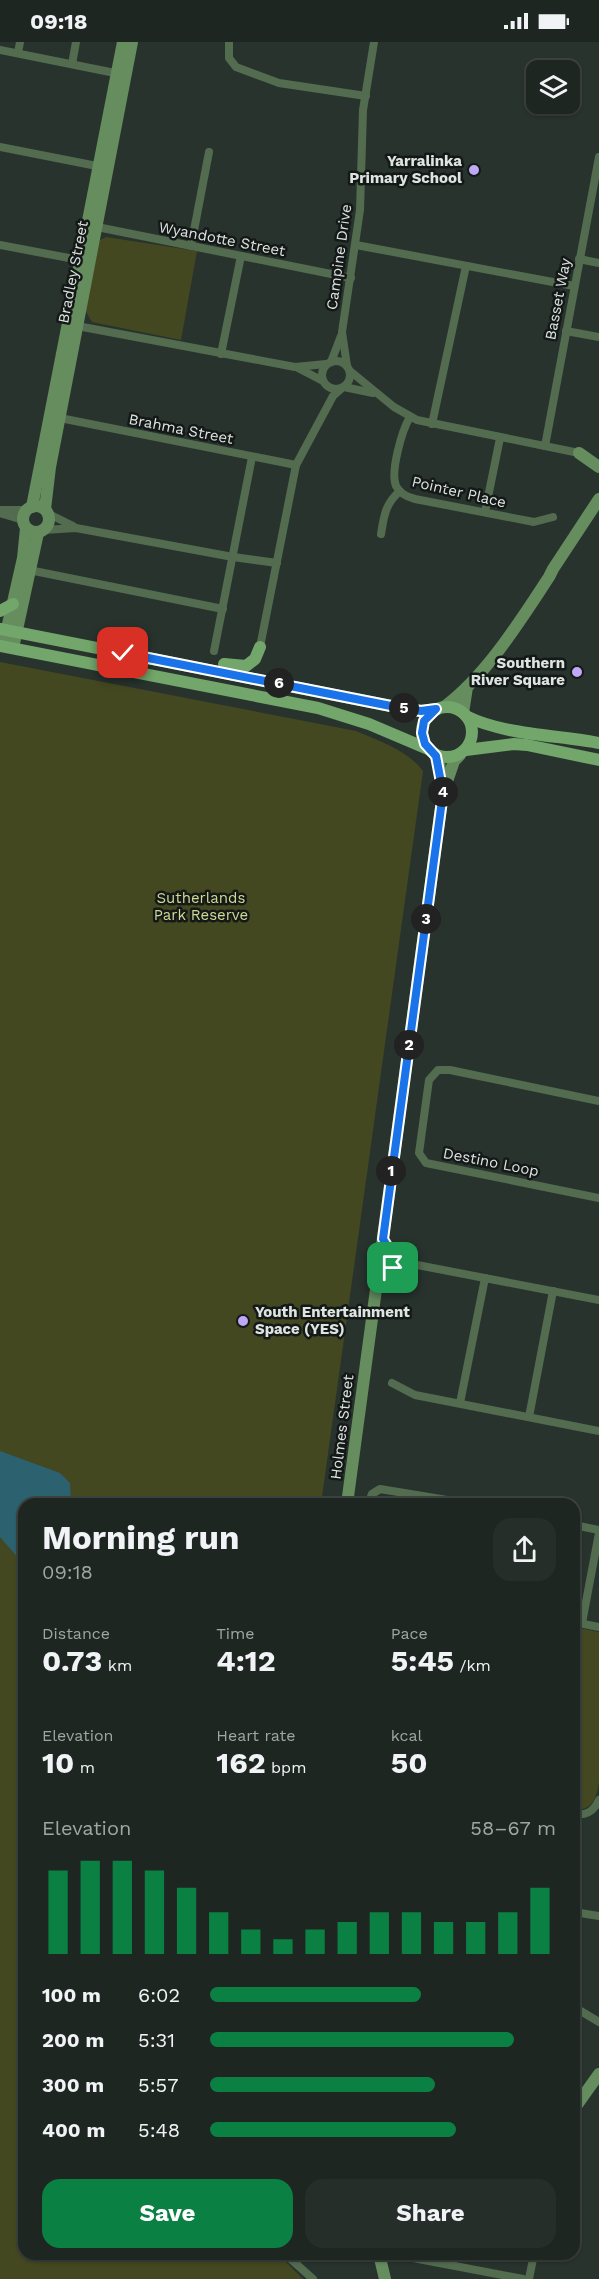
<!DOCTYPE html>
<meta charset="utf-8">
<style>
:root{--surface:#1e2622;--page:#262e2a;--text:#f1f3f6;--muted:#a1a5a5;--line:#3c4340;--accent:#0b8043}
body{margin:0;font-family:"Work Sans",sans-serif;background:var(--page);color:var(--text);height:100vh;display:flex;flex-direction:column;font-size:22px;white-space:nowrap}
*{box-sizing:border-box;margin:0}
p{font-size:20px;color:var(--muted)}
.icon{flex:none;width:33px;height:33px;fill:none;stroke:currentColor;stroke-width:2;stroke-linecap:round;stroke-linejoin:round}
.map{position:relative;flex:1;overflow:hidden}
.sheet{position:absolute;left:18px;top:1456px;width:562px;height:762px;display:flex;flex-direction:column;background:var(--surface);border-radius:18px;box-shadow:0 2px 4px #0004,0 0 0 2px var(--line)}
.sheet>*{flex:none}
.controls{position:absolute;left:526px;top:18px;display:grid;gap:12px}
.controls a{display:grid;place-items:center;width:54px;height:54px;border-radius:12px;background:var(--surface);box-shadow:0 2px 4px #0004,0 0 0 2px var(--line);font-size:30px}
.pin{position:absolute;display:grid;place-items:center;width:51px;height:51px;color:#fff;margin:-26px;border-radius:12px;box-shadow:0 3px 9px #0006}
.km{position:absolute;width:30px;height:30px;margin:-15px;border-radius:50%;background:#222;color:#fff;font-size:16px;line-height:30px;text-align:center}
.round{display:grid;place-items:center;flex:none;width:63px;height:63px;border-radius:18px;background:var(--page)}
.overview{display:flex;align-items:center;justify-content:space-between;height:102px;padding:0 24px}
h1{font-size:33px;font-weight:700;line-height:45px}
.figures{display:grid;grid-template-columns:repeat(3,1fr);gap:9px;height:102px;padding:6px 24px}
.figures div{display:grid;align-content:center}
.figures b{font-size:30px;font-weight:700}
.figures small{font-size:16px;font-weight:400}
.figures p{font-size:16px}
.chart{height:168px;padding:12px 24px}
.chart p{display:flex;justify-content:space-between}
.chart svg{width:100%;height:108px;margin-top:6px;stroke:var(--accent);stroke-width:6}
.primary-button{display:flex;gap:12px;margin-top:auto;padding:12px 24px}
.primary-button a{flex:1;height:69px;border-radius:18px;background:var(--accent);color:#fff;font-size:24px;font-weight:700;line-height:69px;text-align:center}
.primary-button a+a{background:var(--page);color:var(--text)}
ul{padding:0 24px;list-style:none;font-size:20px}
li{display:grid;grid-template-columns:96px 72px 1fr;align-items:center;height:45px}
li i{height:15px;border-radius:8px;background:var(--accent)}
.status{display:flex;justify-content:space-between;align-items:center;height:42px;padding:0 30px;background:var(--surface);direction:ltr}
.status svg{height:16px;fill:currentColor}
.map>svg:first-child{display:block}
</style>
<div class="status"><b>09:18</b><svg viewBox="0 0 49 12"><path d="M0 12V9h3v3zM5 12V6h3v6zM10 12V3h3v9zM15 12V0h3v12zM26 1h20v11H26zM47 4h2v5h-2z"/></svg></div>
<div class="map">
<svg width="599" height="2237" viewBox="0 0 599 2237">
<rect width="100%" height="100%" fill="#28332e"/>
<g fill="#434821">
<path d="M106,195l91,14 -16,89 -89,-18 -7,-12 15,-70z"/>
<path d="M0,620l356,69c23,10 51,19 67,40l-102,733h-297v750l255,1 24,24h-303z"/>
<path d="M574,1585l25,5v151c-3,16 -7,27 -25,27z"/>
</g>
<path fill="#2c616f" d="M0,1409l60,22 10,10 1,21h-47v58l-4,-2 -20,-23z"/>
<g fill="none" stroke-linecap="round" stroke-linejoin="round">
<g stroke="#536c4f" stroke-width="8">
<path d="M229,0v16l7,9 43,16 87,13"/>
<path d="M0,8l120,24"/>
<path d="M18,11l2,-11"/>
<path d="M72,22l4,-22"/>
<path d="M0,105l102,20"/>
<path d="M92,184l259,52"/>
<path d="M0,203l85,16"/>
<path d="M356,203l218,41"/>
<path d="M191,204l18,-94"/>
<path d="M579,217l20,4"/>
<path d="M72,283l223,42 31,-3"/>
<path d="M566,289l33,6"/>
<path d="M221,312l20,-98"/>
<circle cx="336" cy="333" r="14"/>
<path d="M331,320l10,-26"/>
<path d="M347,324l-5,-34 18,-122 3,-100 11,-68"/>
<path d="M298,326l25,13"/>
<path d="M350,329l44,36 23,13 162,33"/>
<path d="M344,345l29,6"/>
<path d="M410,375c-8,13 -20,55 -14,69 4,8 11,11 19,13l119,23 19,-5"/>
<path d="M60,376l236,47"/>
<path d="M432,382l34,-158"/>
<path d="M545,404l54,-289"/>
<path d="M0,468h26"/>
<path d="M485,470l15,-74"/>
<path d="M0,471l23,7"/>
<path d="M49,472l24,12"/>
<path d="M44,488l32,-2 157,29 44,6"/>
<path d="M381,492c3,-18 4,-30 19,-43"/>
<path d="M29,528l194,39"/>
<path d="M260,605l36,-182 37,-69 8,-7"/>
<path d="M214,609l38,-194"/>
<path d="M599,1059l-149,-31h-12l-9,10 -10,73 7,10 173,35"/>
<path d="M383,1198l6,9 23,15"/>
<path d="M379,1241c8,-15 17,-17 33,-19l187,36"/>
<path d="M392,1341l23,12 184,36"/>
<path d="M460,1361l25,-125"/>
<path d="M529,1375l24,-126"/>
<path d="M368,1462l4,-10 8,-5 91,15"/>
<path d="M574,1483l25,5"/>
<path d="M574,1580l25,5"/>
<path d="M582,1581l17,-90"/>
<path d="M574,1772c13,2 20,-3 25,-14"/>
<path d="M574,1870l25,4"/>
<path d="M574,1965l25,15"/>
<path d="M285,2212l28,25"/>
<path d="M408,2215l115,22"/>
<path d="M529,2237l5,-25"/>
</g>
<g stroke="#658d5e" stroke-width="12">
<path d="M579,411l20,14"/>
<circle cx="36" cy="477" r="13"/>
<path d="M32,465l91,-465"/>
<path d="M45,467l5,-42 82,-425"/>
<path d="M3,604l20,-88 3,-30"/>
<path d="M13,606l25,-115"/>
<path d="M444,665c42,-31 76,-86 105,-130l4,-8 46,-70"/>
<path d="M463,671l4,-26"/>
<path d="M435,713l4,7 4,29"/>
<path d="M347,1462l96,-711 11,-32 6,-6"/>
<path d="M574,2067l25,-35"/>
<path d="M379,2212l6,25"/>
</g>
<g stroke="#72a66a" stroke-width="12">
<path d="M0,569l13,-7"/>
<path d="M0,587l401,79 20,3 16,-2"/>
<path d="M0,604l318,62 51,16 59,25"/>
<path d="M224,622l22,2 9,-7 5,-12"/>
<circle cx="447" cy="690" r="25"/>
<path d="M466,674c38,19 91,19 133,27"/>
<path d="M466,708l48,-6 13,1 72,15"/>
</g>
</g>
<g fill="none" stroke-linecap="round" stroke-linejoin="round">
<defs>
<path id="route" d="M123,611l278,55 20,3 15,-2 -12,12 -2,12 3,11 11,12 7,37 -60,446 6,10 23,15 -19,4"/>
</defs>
<use href="#route" stroke="#fff" stroke-width="12"/>
<use href="#route" stroke="#1a73e8" stroke-width="8"/>
</g>
<g fill="#bda9f5" stroke="#141917" stroke-width="2">
<circle cx="474" cy="128" r="6"/>
<circle cx="577" cy="630" r="6"/>
<circle cx="243" cy="1279" r="6"/>
</g>
<g text-anchor="middle" dominant-baseline="central" stroke-width="5" stroke-linejoin="round" paint-order="stroke">
<g font-size="15" font-weight="bold" fill="#dde4e1" stroke="#141917" text-anchor="end">
<text x="462" y="119">Yarralinka<tspan x="462" dy="17">Primary School</tspan></text>
<text x="565" y="621">Southern<tspan x="565" dy="17">River Square</tspan></text>
<text x="255" y="1270" text-anchor="start">Youth Entertainment<tspan x="255" dy="17">Space (YES)</tspan></text>
</g>
<g font-size="15" fill="#dde4e1" stroke="#141917">
<text transform="translate(222 197) rotate(11)">Wyandotte Street</text>
<text transform="translate(339 215) rotate(-82)">Campine Drive</text>
<text transform="translate(73 230) rotate(-79)">Bradley Street</text>
<text transform="translate(558 257) rotate(-79)">Basset Way</text>
<text transform="translate(181 387) rotate(11)">Brahma Street</text>
<text transform="translate(459 450) rotate(13)">Pointer Place</text>
<text transform="translate(491 1120) rotate(11)">Destino Loop</text>
<text transform="translate(342 1385) rotate(-83)">Holmes Street</text>
</g>
<g font-size="15" fill="#ced993" stroke="#141917">
<text x="201" y="856">Sutherlands<tspan x="201" dy="17">Park Reserve</tspan></text>
</g>
</g>
</svg>
<div class="controls">
<a><svg class="icon" aria-label="layers" viewBox="0 0 24 24"><path d="M12 4l9 5-9 5-9-5zM3 14l9 5 9-5"/></svg></a>
</div>
<div class="pin" style="left:393px;top:1226px;background:#1e9e55"><svg class="icon" aria-label="arrive" viewBox="0 0 24 24"><path d="M6 21V4h12l-3 4 3 4H6"/></svg></div>
<div class="pin" style="left:123px;top:611px;background:#d93025"><svg class="icon" aria-label="check" viewBox="0 0 24 24"><path d="M5 12l5 5 9-10"/></svg></div>
<b class="km" style="left:391px;top:1129px">1</b>
<b class="km" style="left:409px;top:1003px">2</b>
<b class="km" style="left:426px;top:877px">3</b>
<b class="km" style="left:443px;top:750px">4</b>
<b class="km" style="left:404px;top:666px">5</b>
<b class="km" style="left:279px;top:641px">6</b>
<section class="sheet">
<div class="overview"><div><h1>Morning run</h1><p>09:18</p></div><a class="round"><svg class="icon" aria-label="share" viewBox="0 0 24 24"><path d="M12 15V3M7 8l5-5 5 5M5 13v7h14v-7"/></svg></a></div>
<div class="figures">
<div><p>Distance</p><b>0.73<small> km</small></b></div>
<div><p>Time</p><b>4:12</b></div>
<div><p>Pace</p><b>5:45<small> /km</small></b></div>
</div>
<div class="figures">
<div><p>Elevation</p><b>10<small> m</small></b></div>
<div><p>Heart rate</p><b>162<small> bpm</small></b></div>
<div><p>kcal</p><b>50</b></div>
</div>
<div class="chart"><p><span>Elevation</span>58–67 m</p>
<svg viewBox="0 0 160 44" preserveAspectRatio="none"><path d="M5 44V10M15 44V6M25 44V6M35 44V10M45 44V17M55 44V27M65 44V34M75 44V38M85 44V34M95 44V31M105 44V27M115 44V27M125 44V31M135 44V31M145 44V27M155 44V17"/></svg>
</div>
<ul>
<li><b>100 m</b>6:02<i style="width:61%"></i></li>
<li><b>200 m</b>5:31<i style="width:88%"></i></li>
<li><b>300 m</b>5:57<i style="width:65%"></i></li>
<li><b>400 m</b>5:48<i style="width:71%"></i></li>
</ul>
<div class="primary-button"><a>Save</a><a>Share</a></div>
</section>
</div>
